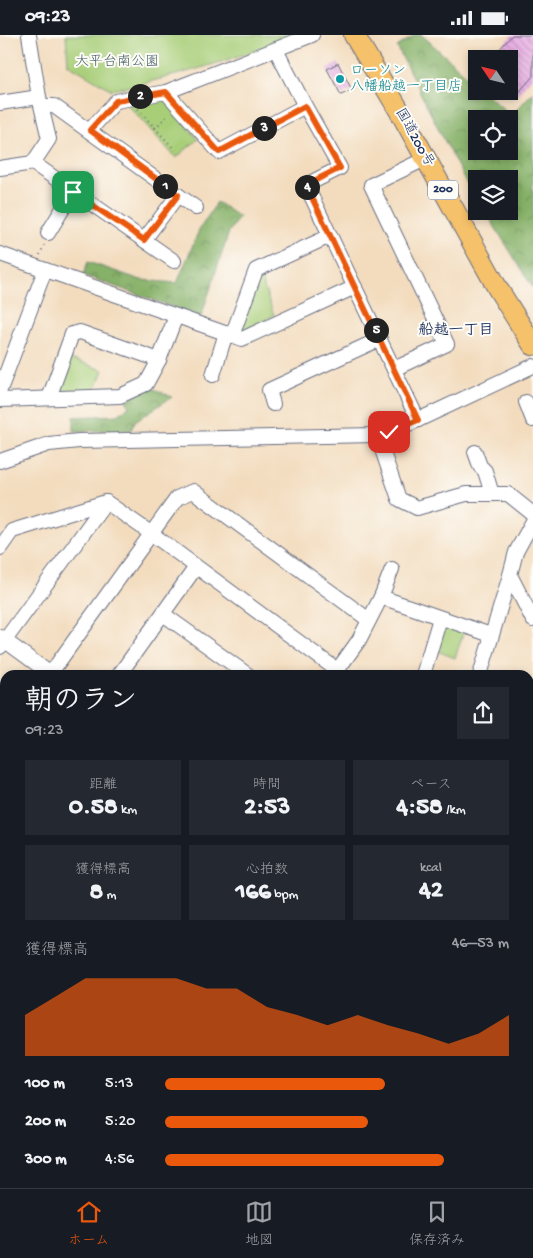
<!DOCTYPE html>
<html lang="ja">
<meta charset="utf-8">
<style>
:root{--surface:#171b24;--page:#242831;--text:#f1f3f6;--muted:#9ea1a6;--line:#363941;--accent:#ea580c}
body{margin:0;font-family:"Gochi Hand","Klee One",sans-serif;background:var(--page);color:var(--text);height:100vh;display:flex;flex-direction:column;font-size:19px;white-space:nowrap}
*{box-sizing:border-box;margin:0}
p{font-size:16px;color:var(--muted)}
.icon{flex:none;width:28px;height:28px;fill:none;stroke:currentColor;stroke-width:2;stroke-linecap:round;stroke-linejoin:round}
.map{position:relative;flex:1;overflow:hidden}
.panel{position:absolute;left:0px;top:635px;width:534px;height:519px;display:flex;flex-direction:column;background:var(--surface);border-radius:15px 15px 0 0;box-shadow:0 2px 8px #0003}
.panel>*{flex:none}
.needle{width:32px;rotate:305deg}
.tools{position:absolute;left:468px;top:15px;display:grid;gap:10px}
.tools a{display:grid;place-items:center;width:50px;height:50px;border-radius:0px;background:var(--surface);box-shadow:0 2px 8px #0003;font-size:25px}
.pin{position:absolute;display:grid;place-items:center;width:42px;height:42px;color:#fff;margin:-21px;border-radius:10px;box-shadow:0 2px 8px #0006}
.km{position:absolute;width:25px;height:25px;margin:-12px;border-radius:50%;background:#222;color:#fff;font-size:14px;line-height:25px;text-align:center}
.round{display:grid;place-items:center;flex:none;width:52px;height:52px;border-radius:0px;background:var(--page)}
.head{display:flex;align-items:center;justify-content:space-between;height:85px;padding:0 25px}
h1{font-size:28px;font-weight:700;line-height:38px}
.metrics{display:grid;grid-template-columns:repeat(3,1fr);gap:8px;height:85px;padding:5px 25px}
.metrics div{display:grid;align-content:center;border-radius:0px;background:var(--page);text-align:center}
.metrics b{font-size:25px;font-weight:700}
.metrics small{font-size:14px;font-weight:400}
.metrics p{font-size:14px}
.chart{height:140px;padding:10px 25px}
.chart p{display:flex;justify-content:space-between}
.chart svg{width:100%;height:90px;margin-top:5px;fill:var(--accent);opacity:.7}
ul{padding:0 25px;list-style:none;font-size:16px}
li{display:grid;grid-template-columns:80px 60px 1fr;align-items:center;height:38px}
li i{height:12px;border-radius:6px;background:var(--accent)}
.status{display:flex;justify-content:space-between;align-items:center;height:35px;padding:0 25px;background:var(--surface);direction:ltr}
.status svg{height:14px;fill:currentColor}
.menu{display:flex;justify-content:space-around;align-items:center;height:70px;border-top:1px solid var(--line);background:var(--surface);font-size:14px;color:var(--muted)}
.menu a{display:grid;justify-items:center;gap:2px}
.menu .active{color:var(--accent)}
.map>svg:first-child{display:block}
</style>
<div class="status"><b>09:23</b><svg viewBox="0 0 49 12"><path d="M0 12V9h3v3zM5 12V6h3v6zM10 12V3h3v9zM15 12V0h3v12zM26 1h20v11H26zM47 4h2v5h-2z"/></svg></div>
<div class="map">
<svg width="533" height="1153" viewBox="0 0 533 1153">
<defs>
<pattern id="forest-crowns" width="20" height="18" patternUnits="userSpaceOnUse" patternTransform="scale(1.25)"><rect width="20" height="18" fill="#86b168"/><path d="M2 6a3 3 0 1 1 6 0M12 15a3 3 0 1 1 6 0" fill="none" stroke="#6d9059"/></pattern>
<pattern id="building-back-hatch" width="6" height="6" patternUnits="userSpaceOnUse" patternTransform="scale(1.25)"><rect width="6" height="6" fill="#e6a7e1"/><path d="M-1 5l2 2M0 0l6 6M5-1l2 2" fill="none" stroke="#ba88ba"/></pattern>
</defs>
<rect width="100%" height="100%" fill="#fdfcf7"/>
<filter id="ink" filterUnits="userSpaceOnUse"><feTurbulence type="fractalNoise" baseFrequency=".02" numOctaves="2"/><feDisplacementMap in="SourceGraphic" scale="10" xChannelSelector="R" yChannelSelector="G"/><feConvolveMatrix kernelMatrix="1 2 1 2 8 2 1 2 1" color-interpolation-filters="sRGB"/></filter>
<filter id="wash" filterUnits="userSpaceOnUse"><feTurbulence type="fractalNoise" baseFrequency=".0096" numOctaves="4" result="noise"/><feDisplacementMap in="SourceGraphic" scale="20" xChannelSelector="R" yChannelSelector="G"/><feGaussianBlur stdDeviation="1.12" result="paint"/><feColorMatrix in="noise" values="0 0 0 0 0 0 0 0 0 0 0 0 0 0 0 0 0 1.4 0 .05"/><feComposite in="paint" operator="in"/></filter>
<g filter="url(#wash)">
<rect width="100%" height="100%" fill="#f3dcbe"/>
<path fill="#e9d2ed" d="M354,1149h83l-1,4h-74z"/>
<g fill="#a8ce78" stroke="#627e6b">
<path d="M66,0h230c-59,24 -121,42 -184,55l-44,-26z"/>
<path d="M163,62l35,42 -22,19 -49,-54z"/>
<path d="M259,238l15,42 -30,17 -5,-1z"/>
<path d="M68,323l35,12 -8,21 -40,2z"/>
<path d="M445,590l19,6 -9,27 -18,-7z"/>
</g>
<g fill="url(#forest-crowns)" stroke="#507063" fill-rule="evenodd">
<path d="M415,0h7l54,49v7h8l27,25 22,-24v196l-48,-77h24v-32h-33v18l-13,-20 -66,-130zM476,84h33v32h-33z"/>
<path d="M217,167l22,15 -10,15 -28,85 -118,-42 5,-13 53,18 36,3 22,-53z"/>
<path d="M150,352l22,10 -37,24 -4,9 -57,1v-14l44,-2 11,-9 -3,-6z"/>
</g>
<g id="blocks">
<g fill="url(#building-back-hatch)">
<path d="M512,0h21v41l-18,21 -6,-6v-32h-18z"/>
<path d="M338,28l14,27 -11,5 -14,-26z"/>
</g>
</g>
</g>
<g filter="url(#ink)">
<use href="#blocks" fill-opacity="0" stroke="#676c80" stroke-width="1"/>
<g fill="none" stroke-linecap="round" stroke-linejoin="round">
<defs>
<g id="minor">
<path d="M29,0l10,62 10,42 -16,24"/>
<path d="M276,15l29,56 35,62 -34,17 112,235"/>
<path d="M166,57l53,60 86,-46"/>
<path d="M0,68l39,-6"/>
<path d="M42,71h12l142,102"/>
<path d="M90,95l26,-29 50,-9 146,-57"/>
<path d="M0,133l33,-5 141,98"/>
<path d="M48,198l25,-41"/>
<path d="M144,205l34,-45"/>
<path d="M0,219l242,85 113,-52"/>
<path d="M232,301l24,-66 74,-34"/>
<path d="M394,334l53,-25 -76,-159 54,-26"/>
<path d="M213,340l13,-42"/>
<path d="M0,355l45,-120"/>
<path d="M49,363l23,-64 8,-2 79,28"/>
<path d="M0,365l120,-4 26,-12 13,-24 17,-44"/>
<path d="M526,367l7,18"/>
<path d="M273,369l-4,-14 111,-51"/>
<path d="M377,400l22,64 18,9 49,-14h42l25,20"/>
<path d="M475,417l5,14 5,5 7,23"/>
<path d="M0,426l49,-17 30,-3 298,-6 12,-3 29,-12 115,-54"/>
<path d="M533,486l-17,31 -6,23 23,45"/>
<path d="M0,513l12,-17 94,-29 46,32 185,136"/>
<path d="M381,562l110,38"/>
<path d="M163,579l85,61"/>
<path d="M0,602l52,38"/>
<path d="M0,612l106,-145"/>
<path d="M50,639l127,-176 16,-7 176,129"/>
<path d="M119,640l77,-108"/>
<path d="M334,640l25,-35 22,-43 11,-28"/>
<path d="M423,640l17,-57"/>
<path d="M480,640l30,-100"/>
<path d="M0,674l5,4"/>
<path d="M529,674l4,-15"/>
<path d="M529,738l4,1"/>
<path d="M0,745l5,4"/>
<path d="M0,810l5,4"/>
<path d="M0,862l5,-2"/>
<path d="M529,882l4,-14"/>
<path d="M0,920l5,-3"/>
<path d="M529,949l4,1"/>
<path d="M0,959l5,-2"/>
<path d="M0,1037l5,8"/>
<path d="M529,1082l4,-14"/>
<path d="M0,1093l5,-3"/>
<path d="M91,1149l3,4"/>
<path d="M229,1149l3,4"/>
<path d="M342,1149l9,4"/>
<path d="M31,1153l4,-4"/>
<path d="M137,1153l7,-4"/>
<path d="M250,1153l10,-4"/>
<path d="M444,1153l2,-4"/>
<path d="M509,1153l1,-4"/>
</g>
<path id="highway" d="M354,0l45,75 99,179 35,56"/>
</defs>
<use href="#minor" stroke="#676c80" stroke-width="16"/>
<use href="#highway" stroke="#676c80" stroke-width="22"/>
<g stroke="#676c80" stroke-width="2" stroke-dasharray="1 4" stroke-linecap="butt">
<path d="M138,74l37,41"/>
<path d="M155,93l14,-14"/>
<path d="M40,220l4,-10"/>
</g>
<use href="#minor" stroke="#fff" stroke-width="14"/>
<use href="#highway" stroke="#f5c16b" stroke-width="20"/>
</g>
</g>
<g fill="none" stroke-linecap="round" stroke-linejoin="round" filter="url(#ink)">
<defs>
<path id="route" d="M73,157l71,48 34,-45 -88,-65 26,-29 50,-9 53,60 86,-46 35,62 -34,17 112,235 -29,12"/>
</defs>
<use href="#route" stroke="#fff" stroke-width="10"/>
<use href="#route" stroke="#ea580c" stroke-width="6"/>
</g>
<circle fill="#0f9aa8" stroke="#fdfcf7" stroke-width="2" cx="340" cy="44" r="5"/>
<g text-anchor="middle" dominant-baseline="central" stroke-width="4" stroke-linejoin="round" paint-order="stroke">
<rect fill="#fdfcf7" stroke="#5f6c8c" stroke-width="1" x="428" y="145.5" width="30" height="19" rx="4"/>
<g font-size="12" font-weight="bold" fill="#1b2f5e">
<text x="443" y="155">200</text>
</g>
<g font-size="14" fill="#455f66" stroke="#fdfcf7">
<text x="117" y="27">大平台南公園</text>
</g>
<g font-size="14" fill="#0d838f" stroke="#fdfcf7" text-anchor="start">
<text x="350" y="36">ローソン<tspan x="350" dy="16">八幡船越一丁目店</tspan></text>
</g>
<g font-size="14" fill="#1b2f5e" stroke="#fdfcf7">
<text transform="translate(414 103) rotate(61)">国道200号</text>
</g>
<g font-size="15" font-weight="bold" fill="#1b2f5e" stroke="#fdfcf7">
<text x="456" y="296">船越一丁目</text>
</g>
</g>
</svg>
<div class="tools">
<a><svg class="needle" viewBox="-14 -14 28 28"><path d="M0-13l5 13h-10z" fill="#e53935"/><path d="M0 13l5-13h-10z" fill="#9ea1a6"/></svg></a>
<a><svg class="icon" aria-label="locate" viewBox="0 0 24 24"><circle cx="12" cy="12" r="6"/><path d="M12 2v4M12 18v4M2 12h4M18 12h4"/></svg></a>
<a><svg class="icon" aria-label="layers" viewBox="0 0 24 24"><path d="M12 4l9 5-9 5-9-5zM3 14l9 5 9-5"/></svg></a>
</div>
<div class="pin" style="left:73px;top:157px;background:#1e9e55"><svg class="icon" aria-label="arrive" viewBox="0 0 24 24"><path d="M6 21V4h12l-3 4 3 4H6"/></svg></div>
<div class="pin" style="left:389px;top:397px;background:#d93025"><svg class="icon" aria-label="check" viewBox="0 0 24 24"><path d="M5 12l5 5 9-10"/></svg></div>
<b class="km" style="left:165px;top:151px">1</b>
<b class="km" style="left:140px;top:61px">2</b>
<b class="km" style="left:264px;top:93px">3</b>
<b class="km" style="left:307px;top:152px">4</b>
<b class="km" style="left:376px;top:295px">5</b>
<section class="panel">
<div class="head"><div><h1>朝のラン</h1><p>09:23</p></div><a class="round"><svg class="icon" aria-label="share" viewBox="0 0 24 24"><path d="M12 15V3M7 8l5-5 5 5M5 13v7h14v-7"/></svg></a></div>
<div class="metrics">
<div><p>距離</p><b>0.58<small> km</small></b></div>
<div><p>時間</p><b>2:53</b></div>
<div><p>ペース</p><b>4:58<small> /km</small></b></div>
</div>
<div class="metrics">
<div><p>獲得標高</p><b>8<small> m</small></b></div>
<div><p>心拍数</p><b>166<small> bpm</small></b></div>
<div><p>kcal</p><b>42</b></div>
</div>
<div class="chart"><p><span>獲得標高</span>46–53 m</p>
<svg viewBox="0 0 160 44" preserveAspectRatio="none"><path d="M0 44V24L10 15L20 6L30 6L40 6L50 6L60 11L70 11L80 20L90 24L100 29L110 24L120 29L130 33L140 38L150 33L160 24V44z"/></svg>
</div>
<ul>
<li><b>100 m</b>5:13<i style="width:64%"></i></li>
<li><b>200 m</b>5:20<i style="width:59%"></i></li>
<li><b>300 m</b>4:56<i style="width:81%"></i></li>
</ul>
</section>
</div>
<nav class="menu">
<a class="active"><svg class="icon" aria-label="home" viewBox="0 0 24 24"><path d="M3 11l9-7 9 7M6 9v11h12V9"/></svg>ホーム</a>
<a><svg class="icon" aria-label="map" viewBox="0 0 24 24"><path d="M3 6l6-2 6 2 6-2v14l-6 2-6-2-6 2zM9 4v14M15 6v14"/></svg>地図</a>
<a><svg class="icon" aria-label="saved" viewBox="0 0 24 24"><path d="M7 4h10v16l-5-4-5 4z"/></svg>保存済み</a>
</nav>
